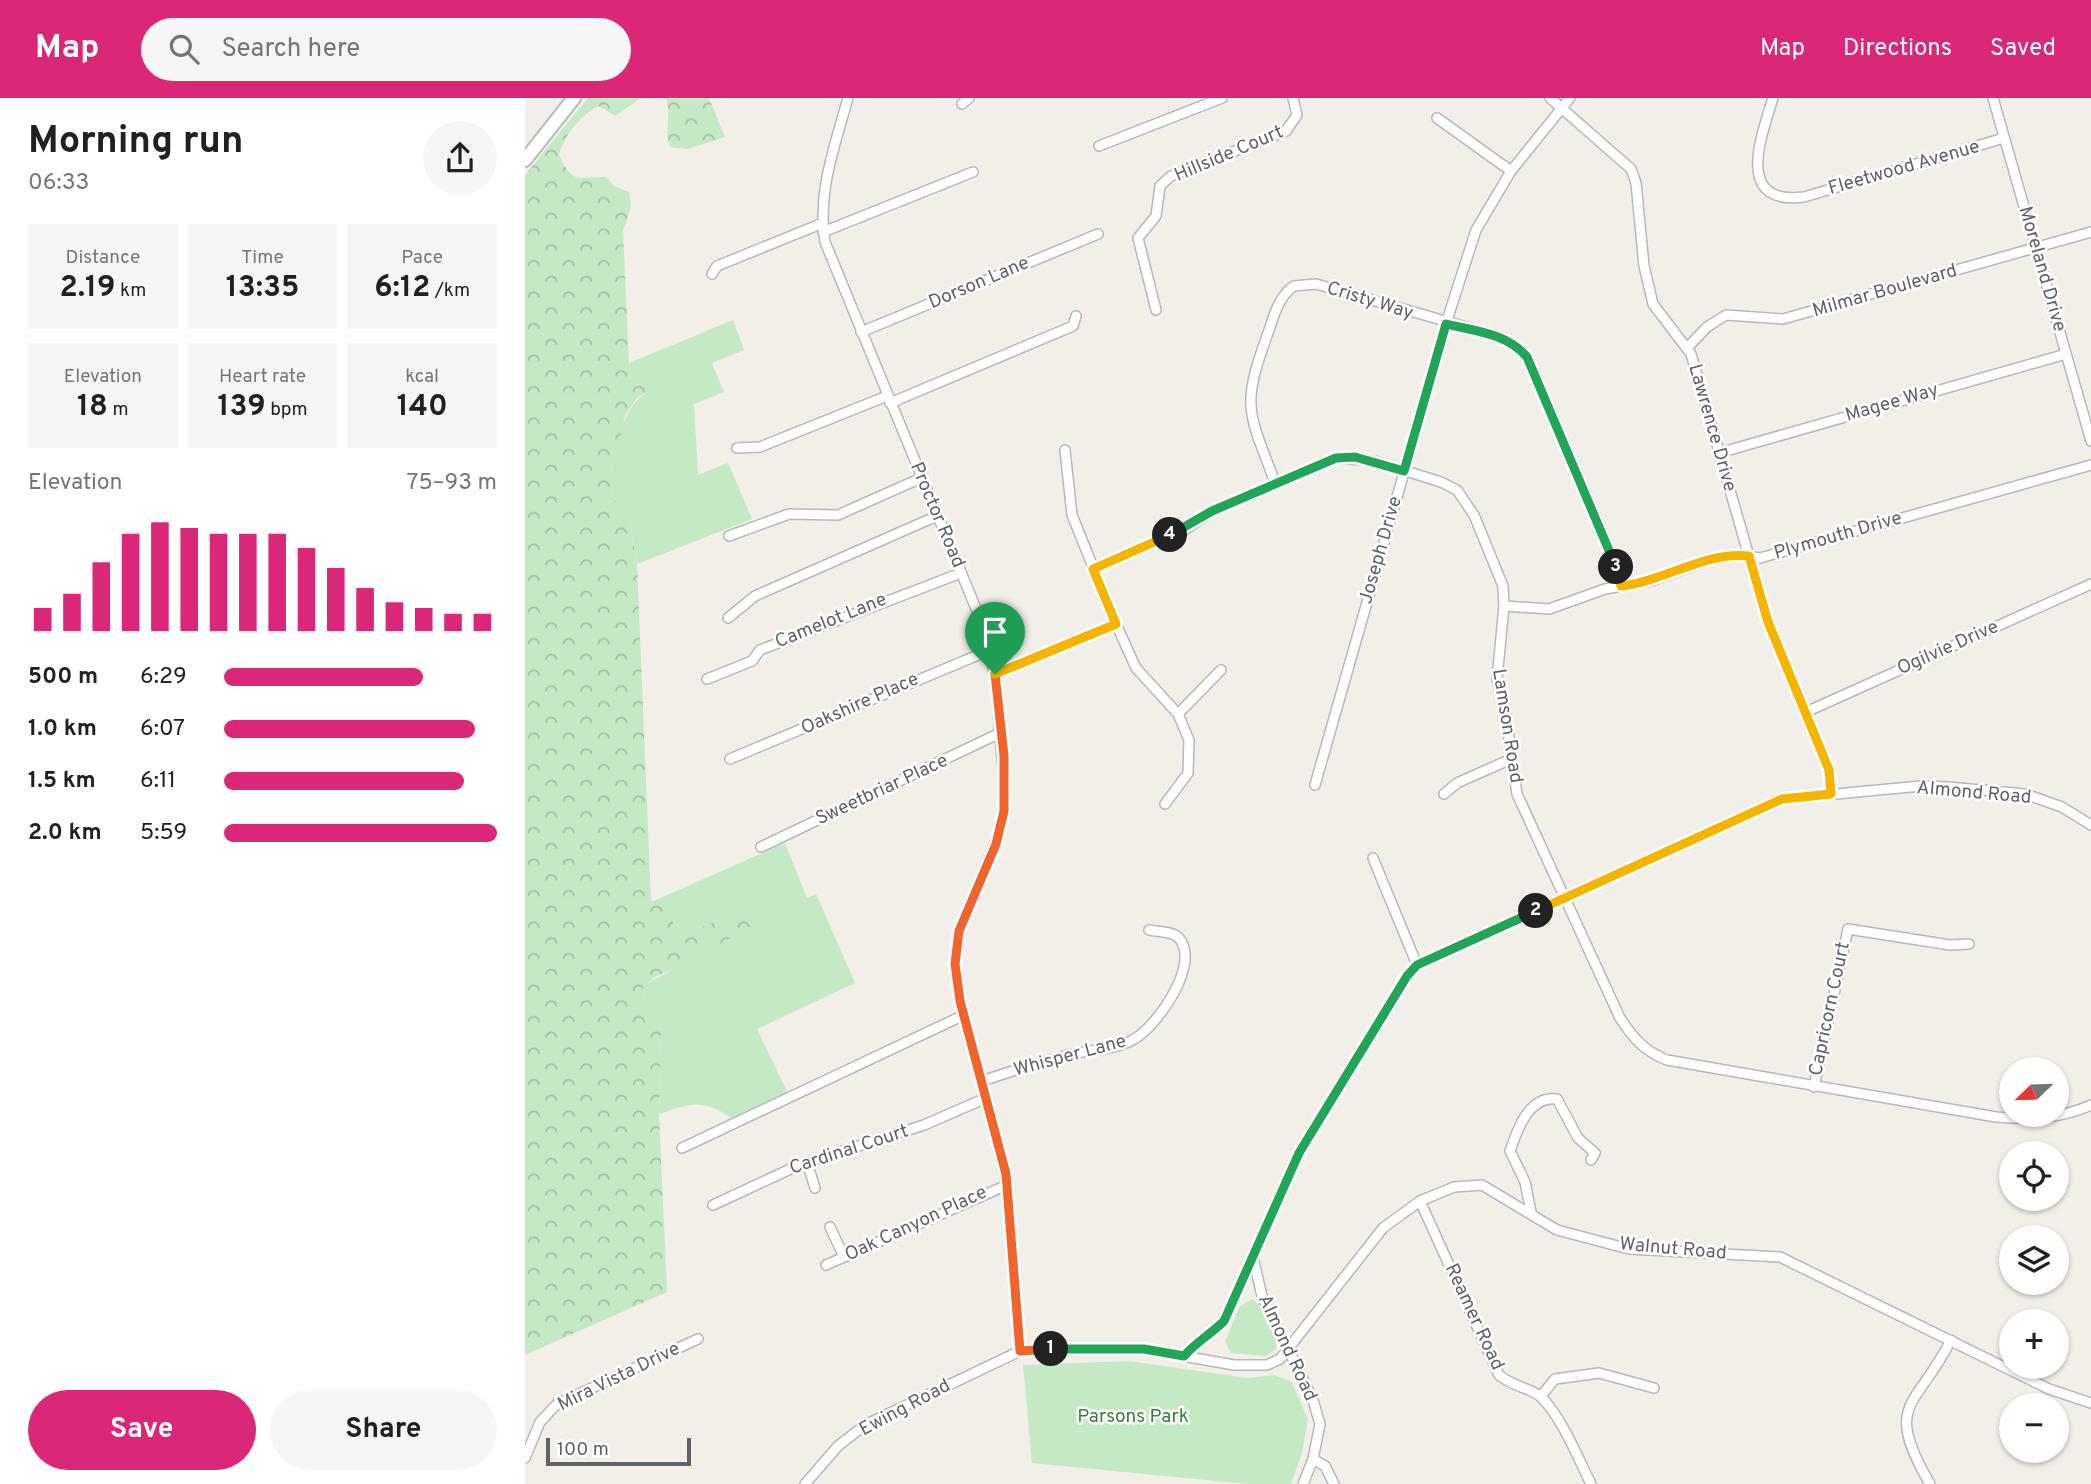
<!DOCTYPE html>
<meta charset="utf-8">
<style>
:root{--surface:#fff;--page:#f6f6f6;--text:#202124;--muted:#757577;--accent:#db2777}
body{margin:0;font-family:Overpass,sans-serif;background:var(--page);color:var(--text);height:100vh;display:flex;flex-direction:column;font-size:26px;white-space:nowrap}
*{box-sizing:border-box;margin:0}
p{font-size:23px;color:var(--muted)}
.icon{flex:none;width:38px;height:38px;fill:none;stroke:currentColor;stroke-width:2;stroke-linecap:round;stroke-linejoin:round}
.map{position:relative;flex:1;overflow:hidden}
.side{display:flex;flex-direction:column;background:var(--surface);width:525px}
.side>*{flex:none}
.needle{width:46px;rotate:247deg}
.tools{position:absolute;left:1474px;top:959px;display:grid;gap:14px}
.tools a{display:grid;place-items:center;width:70px;height:70px;border-radius:50%;background:var(--surface);box-shadow:0 2px 5px #0004;font-size:35px}
.scale{position:absolute;left:21px;bottom:18px;width:145px;box-sizing:border-box;padding-left:7px;border:4px solid #5f6368;border-top:0;font-size:19px;line-height:24px;white-space:nowrap;color:#5f6368;-webkit-text-stroke:5px #fff;paint-order:stroke}
.pin{position:absolute;display:grid;place-items:center;width:60px;height:60px;color:#fff;margin:-72px -30px;border-radius:50% 50% 50% 0;rotate:-45deg;box-shadow:0 0 7px #0007}
.pin .icon{rotate:45deg}
.km{position:absolute;width:35px;height:35px;margin:-18px;border-radius:50%;background:#222;color:#fff;font-size:19px;line-height:35px;text-align:center}
.round{display:grid;place-items:center;flex:none;width:74px;height:74px;border-radius:37px;background:var(--page)}
.head{display:flex;align-items:center;justify-content:space-between;height:119px;padding:0 28px}
h1{font-size:38px;font-weight:700;line-height:52px}
.stats{display:grid;grid-template-columns:repeat(3,1fr);gap:10px;height:119px;padding:7px 28px}
.stats div{display:grid;align-content:center;border-radius:0px;background:var(--page);text-align:center}
.stats b{font-size:30px;font-weight:700}
.stats small{font-size:19px;font-weight:400}
.stats p{font-size:19px}
.chart{height:196px;padding:14px 28px}
.chart p{display:flex;justify-content:space-between}
.chart svg{width:100%;height:126px;margin-top:7px;stroke:var(--accent);stroke-width:6}
.primary-button{display:flex;gap:14px;margin-top:auto;padding:14px 28px}
.primary-button a{flex:1;height:80px;border-radius:42px;background:var(--accent);color:#fff;font-size:28px;font-weight:700;line-height:80px;text-align:center}
.primary-button a+a{background:var(--page);color:var(--text)}
ul{padding:0 28px;list-style:none;font-size:23px}
li{display:grid;grid-template-columns:112px 84px 1fr;align-items:center;height:52px}
li i{height:18px;border-radius:9px;background:var(--accent)}
header{display:flex;align-items:center;gap:42px;box-sizing:border-box;height:98px;padding:0 35px;background:var(--accent);color:#fff}
header strong{font-size:33px}
nav{display:flex;gap:38px;margin-inline-start:auto;font-size:24px}
.search{width:490px;height:63px;background:var(--page);display:flex;align-items:center;gap:18px;box-sizing:border-box;padding:0 24px;border-radius:38px;color:var(--muted);font-size:26px}
main{display:flex;flex:1;min-height:0}
.map>svg:first-child{display:block}
</style>
<header>
<strong>Map</strong>
<div class="search"><svg class="icon" aria-label="search" viewBox="0 0 24 24"><circle cx="10" cy="10" r="6"/><path d="M15 15l6 6"/></svg>Search here</div>
<nav><a>Map</a><a>Directions</a><a>Saved</a></nav>
</header>
<main>
<section class="side">
<div class="head"><div><h1>Morning run</h1><p>06:33</p></div><a class="round"><svg class="icon" aria-label="share" viewBox="0 0 24 24"><path d="M12 15V3M7 8l5-5 5 5M5 13v7h14v-7"/></svg></a></div>
<div class="stats">
<div><p>Distance</p><b>2.19<small> km</small></b></div>
<div><p>Time</p><b>13:35</b></div>
<div><p>Pace</p><b>6:12<small> /km</small></b></div>
</div>
<div class="stats">
<div><p>Elevation</p><b>18<small> m</small></b></div>
<div><p>Heart rate</p><b>139<small> bpm</small></b></div>
<div><p>kcal</p><b>140</b></div>
</div>
<div class="chart"><p><span>Elevation</span>75–93 m</p>
<svg viewBox="0 0 160 44" preserveAspectRatio="none"><path d="M5 44V36M15 44V31M25 44V20M35 44V10M45 44V6M55 44V8M65 44V10M75 44V10M85 44V10M95 44V15M105 44V22M115 44V29M125 44V34M135 44V36M145 44V38M155 44V38"/></svg>
</div>
<ul>
<li><b>500 m</b>6:29<i style="width:73%"></i></li>
<li><b>1.0 km</b>6:07<i style="width:92%"></i></li>
<li><b>1.5 km</b>6:11<i style="width:88%"></i></li>
<li><b>2.0 km</b>5:59<i style="width:100%"></i></li>
</ul>
<div class="primary-button"><a>Save</a><a>Share</a></div>
</section>
<div class="map">
<svg width="1566" height="1386" viewBox="0 0 1566 1386">
<defs>
<pattern id="forest-crowns" width="20" height="18" patternUnits="userSpaceOnUse" patternTransform="scale(1.75)"><rect width="20" height="18" fill="#c5e8c5"/><path d="M2 6a3 3 0 1 1 6 0M12 15a3 3 0 1 1 6 0" fill="none" stroke="#a3c0a4"/></pattern>
</defs>
<rect width="100%" height="100%" fill="#f1efe8"/>
<g fill="#c5e8c5">
<path d="M208,222l11,30 -32,13 12,29 -30,12 4,71 30,-12 24,56 -115,45 -7,-41 -19,-29c6,-34 5,-85 38,-103l-6,-21 -14,-7z"/>
<path d="M260,745l22,55 9,-4 39,89 -98,46 31,65 -55,26c-28,-22 -42,-17 -74,-6l2,-99c-13,-8 -19,-13 -18,-29l106,-60 -29,-7 -29,14 -17,-4 -9,-33z"/>
<path d="M727,1201c13,8 27,35 24,50l-10,7 -35,-3 -6,-11 14,-35z"/>
<path d="M604,1263l119,17 26,-3 17,6 17,38 -6,34 -11,31h-44l-215,-21 -9,-98z"/>
</g>
<g fill="url(#forest-crowns)">
<path d="M63,0h53l-26,18 -16,-10c-17,8 -36,30 -40,49 14,31 20,21 47,22l9,10 14,5 2,15 -8,24 6,132 14,7 9,13 -3,8 -12,7 -12,17 -14,79 19,29 7,41 14,338 14,-6 10,33 16,4 29,-14 24,-2 6,9 -49,30 -46,21 -12,10c-1,15 5,20 18,28l-2,99 8,178 -142,63v-1180z"/>
<path d="M141,0h43l16,39 -37,12 -18,-2c-6,-16 2,-33 -4,-49z"/>
</g>
<g fill="none" stroke-linecap="round" stroke-linejoin="round">
<defs>
<g id="street">
<path d="M323,0c-13,47 -31,95 -23,144l152,369 18,63 10,120 -4,34 -42,103 -4,33 5,37 45,173 15,177"/>
<path d="M1025,0l81,71 5,14 8,83 9,38 38,50 77,269 61,147 2,24"/>
<path d="M1248,0c-11,37 -40,108 31,99l200,-59"/>
<path d="M1468,0l98,343"/>
<path d="M437,6l7,-6"/>
<path d="M912,20l74,53"/>
<path d="M574,48l123,-48"/>
<path d="M298,134l150,-60"/>
<path d="M187,176l5,-8 106,-43"/>
<path d="M631,212l-18,-72 18,-22 4,-30 11,-10 115,-45 11,-16 -4,-17"/>
<path d="M336,234l237,-98"/>
<path d="M1163,249l19,-20 19,-12 57,4 308,-87"/>
<path d="M365,305l183,-77 3,-10"/>
<path d="M212,350l23,-1 127,-51"/>
<path d="M540,352l7,65 44,109 20,44 42,46 11,26 -1,33 -23,31"/>
<path d="M1194,355l347,-99"/>
<path d="M750,384c-27,-71 -34,-75 -7,-149 6,-17 10,-36 26,-47l22,-2 185,53 20,13 10,14 79,186 11,36"/>
<path d="M204,438l60,-22 49,1 83,-37"/>
<path d="M568,471l93,-40 26,-18 124,-53 38,3 67,21 16,8 17,25 29,71 1,20 -7,73 8,32 12,83 103,224c13,20 24,33 47,42l329,57c34,3 63,2 95,-12"/>
<path d="M979,508l45,3 56,-20 46,-8 57,-21 30,-5 22,3 331,-93"/>
<path d="M203,520l27,-22 182,-80"/>
<path d="M470,576l121,-50"/>
<path d="M182,581l45,-18 8,-11 201,-77"/>
<path d="M1281,614l285,-128"/>
<path d="M653,616l43,-44"/>
<path d="M205,661l260,-109"/>
<path d="M790,687l135,-474 26,-81 35,-59 59,-73"/>
<path d="M919,696l13,-11 54,-24"/>
<path d="M236,749l241,-115"/>
<path d="M848,760l44,107"/>
<path d="M457,983c30,-10 60,-20 92,-27 20,-5 43,-4 62,-16 22,-14 65,-74 43,-100 -6,-7 -21,-6 -30,-8"/>
<path d="M1289,989l34,-158 102,16 19,-1"/>
<path d="M157,1050l282,-133"/>
<path d="M282,1064l8,26"/>
<path d="M895,1103l79,174c14,12 35,14 43,23 20,20 36,60 49,86"/>
<path d="M188,1107l86,-40 125,-40 62,-27"/>
<path d="M1006,1114l-6,-30 -15,-31c7,-21 19,-56 47,-52l21,39 17,15 -4,7"/>
<path d="M305,1129l14,30"/>
<path d="M301,1167l181,-80"/>
<path d="M659,1258l40,-35 28,-61"/>
<path d="M1016,1298l14,-17 44,-6 55,15"/>
<path d="M0,1360l15,-36 17,-18 141,-65"/>
<path d="M788,1361l12,7 9,18"/>
<path d="M280,1386l33,-38 27,-21 155,-74 124,-2 90,16h33l13,-6 103,-131 37,-27 34,-14 28,-2 75,45 72,19 151,8 269,132 42,14"/>
<path d="M778,1386l10,-25 7,-35 -7,-24 -51,-104 -9,-39 46,-105 108,-175 10,-12 365,-166 139,-13 27,1 77,7 37,13 29,18"/>
<path d="M1405,1386c-48,-82 -13,-76 21,-144"/>
</g>
<path id="secondary" d="M0,62l49,-62"/>
</defs>
<use href="#street" stroke="#b5b8bc" stroke-width="12"/>
<use href="#secondary" stroke="#b6babf" stroke-width="16"/>
<use href="#street" stroke="#fff" stroke-width="9"/>
<use href="#secondary" stroke="#fff" stroke-width="12"/>
</g>
<g fill="none" stroke-linecap="round" stroke-linejoin="round">
<defs>
<path id="split-1" d="M470,576l9,82v55l-8,33 -37,87 -4,33 5,37 46,173 14,177 31,-2"/>
<path id="split-2" d="M526,1251h93l40,7c12,-14 27,-22 40,-35l75,-168 108,-177 10,-11 119,-54"/>
<path id="split-3" d="M1011,813l246,-112 49,-5 -2,-24 -61,-148 -19,-66c-44,-5 -84,25 -128,30l-5,-19"/>
<path id="split-4" d="M645,437l42,-24 124,-53 19,-1 49,14 42,-147c28,7 61,9 81,33l89,210"/>
<path id="split-5" d="M470,576l121,-50 -23,-55 77,-34"/>
</defs>
<use href="#split-1" stroke="#fff" stroke-width="14"/>
<use href="#split-2" stroke="#fff" stroke-width="14"/>
<use href="#split-3" stroke="#fff" stroke-width="14"/>
<use href="#split-4" stroke="#fff" stroke-width="14"/>
<use href="#split-5" stroke="#fff" stroke-width="14"/>
<use href="#split-1" stroke="#f0652b" stroke-width="9"/>
<use href="#split-2" stroke="#22a559" stroke-width="9"/>
<use href="#split-3" stroke="#f5b400" stroke-width="9"/>
<use href="#split-4" stroke="#22a559" stroke-width="9"/>
<use href="#split-5" stroke="#f5b400" stroke-width="9"/>
</g>
<g text-anchor="middle" dominant-baseline="central" stroke-width="5" stroke-linejoin="round" paint-order="stroke">
<g font-size="19" fill="#5f6368" stroke="#fff">
<text transform="translate(704 56) rotate(-23)">Hillside Court</text>
<text transform="translate(1379 70) rotate(-16)">Fleetwood Avenue</text>
<text transform="translate(1517 171) rotate(74)">Moreland Drive</text>
<text transform="translate(454 185) rotate(-23)">Dorson Lane</text>
<text transform="translate(1360 193) rotate(-16)">Milmar Boulevard</text>
<text transform="translate(845 203) rotate(17)">Cristy Way</text>
<text transform="translate(1367 305) rotate(-16)">Magee Way</text>
<text transform="translate(1187 330) rotate(74)">Lawrence Drive</text>
<text transform="translate(412 417) rotate(67)">Proctor Road</text>
<text transform="translate(1313 438) rotate(-16)">Plymouth Drive</text>
<text transform="translate(856 452) rotate(-74)">Joseph Drive</text>
<text transform="translate(306 523) rotate(-22)">Camelot Lane</text>
<text transform="translate(1423 550) rotate(-24)">Ogilvie Drive</text>
<text transform="translate(335 606) rotate(-24)">Oakshire Place</text>
<text transform="translate(982 628) rotate(81)">Lamson Road</text>
<text transform="translate(357 692) rotate(-25)">Sweetbriar Place</text>
<text transform="translate(1449 695) rotate(5)">Almond Road</text>
<text transform="translate(1305 911) rotate(-78)">Capricorn Court</text>
<text transform="translate(545 958) rotate(-15)">Whisper Lane</text>
<text transform="translate(324 1052) rotate(-18)">Cardinal Court</text>
<text transform="translate(391 1126) rotate(-25)">Oak Canyon Place</text>
<text transform="translate(1148 1151) rotate(5)">Walnut Road</text>
<text transform="translate(949 1219) rotate(65)">Reamer Road</text>
<text transform="translate(762 1250) rotate(65)">Almond Road</text>
<text transform="translate(94 1279) rotate(-26)">Mira Vista Drive</text>
<text transform="translate(380 1310) rotate(-28)">Ewing Road</text>
</g>
<g font-size="19" fill="#348238" stroke="#fff">
<text x="608" y="1319">Parsons Park</text>
</g>
</g>
</svg>
<div class="tools">
<a><svg class="needle" viewBox="-14 -14 28 28"><path d="M0-13l5 13h-10z" fill="#e53935"/><path d="M0 13l5-13h-10z" fill="#757577"/></svg></a>
<a><svg class="icon" aria-label="locate" viewBox="0 0 24 24"><circle cx="12" cy="12" r="6"/><path d="M12 2v4M12 18v4M2 12h4M18 12h4"/></svg></a>
<a><svg class="icon" aria-label="layers" viewBox="0 0 24 24"><path d="M12 4l9 5-9 5-9-5zM3 14l9 5 9-5"/></svg></a>
<a>+</a>
<a>−</a>
</div>
<div class="scale">100 m</div>
<div class="pin" style="left:470px;top:576px;background:#1e9e55"><svg class="icon" aria-label="arrive" viewBox="0 0 24 24"><path d="M6 21V4h12l-3 4 3 4H6"/></svg></div>
<b class="km" style="left:526px;top:1251px">1</b>
<b class="km" style="left:1011px;top:813px">2</b>
<b class="km" style="left:1091px;top:469px">3</b>
<b class="km" style="left:645px;top:437px">4</b>
</div>
</main>
